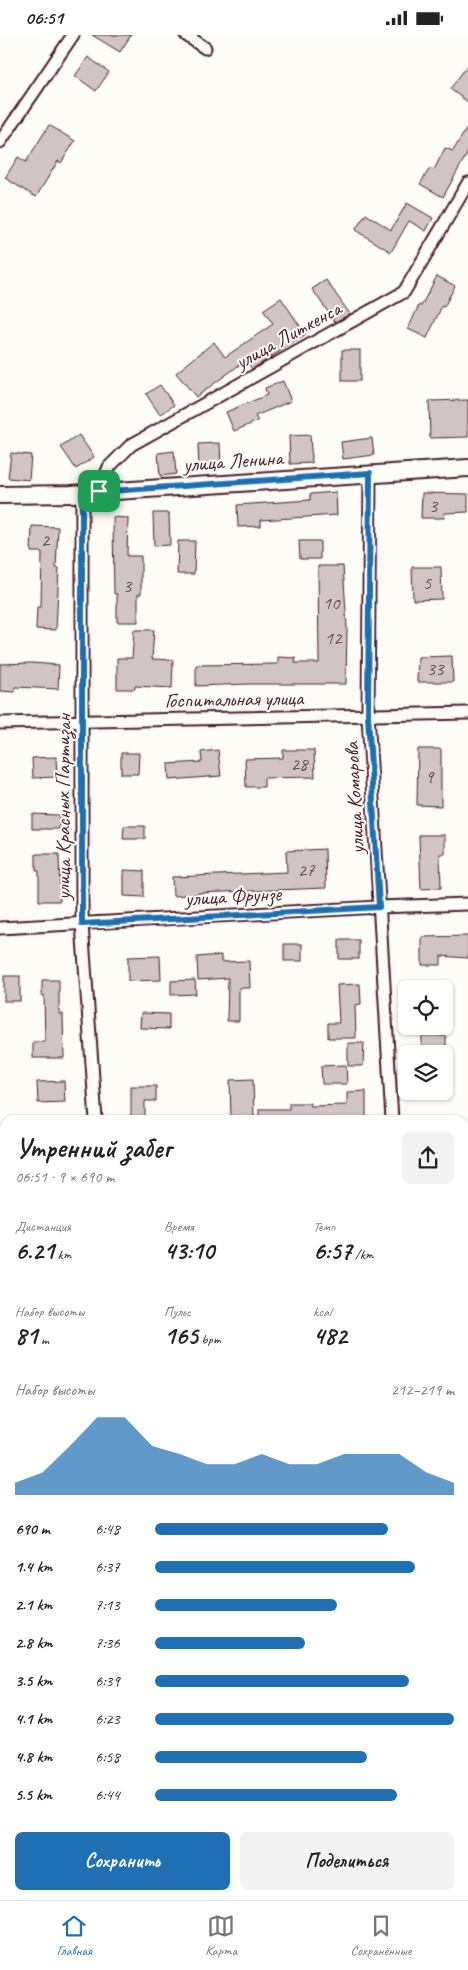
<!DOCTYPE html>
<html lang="ru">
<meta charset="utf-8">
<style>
:root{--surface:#fff;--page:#f2f2f2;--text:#222;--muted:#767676;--line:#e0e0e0;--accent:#1f6fb2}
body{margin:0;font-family:Caveat,sans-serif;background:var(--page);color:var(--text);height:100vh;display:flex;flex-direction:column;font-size:19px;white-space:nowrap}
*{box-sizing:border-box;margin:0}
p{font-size:16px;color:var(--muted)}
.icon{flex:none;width:28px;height:28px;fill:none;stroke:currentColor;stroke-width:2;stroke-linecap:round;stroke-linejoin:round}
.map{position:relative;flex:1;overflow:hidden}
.drawer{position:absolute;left:0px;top:1080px;width:469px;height:785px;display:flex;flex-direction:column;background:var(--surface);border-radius:15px 15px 0 0;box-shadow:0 1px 4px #0004}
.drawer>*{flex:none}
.buttons{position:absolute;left:398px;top:945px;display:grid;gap:10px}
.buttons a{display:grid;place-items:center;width:55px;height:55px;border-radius:8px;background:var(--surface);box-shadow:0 1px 4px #0004;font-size:25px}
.pin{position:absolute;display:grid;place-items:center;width:42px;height:42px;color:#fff;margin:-21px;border-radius:10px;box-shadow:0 2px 8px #0006}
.round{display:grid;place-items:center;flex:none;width:52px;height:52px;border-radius:8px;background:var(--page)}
.overview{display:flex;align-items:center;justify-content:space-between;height:85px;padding:0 15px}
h1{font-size:28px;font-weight:800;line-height:38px}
.metrics{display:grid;grid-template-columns:repeat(3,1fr);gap:8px;height:85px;padding:5px 15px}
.metrics div{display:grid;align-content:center}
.metrics b{font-size:25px;font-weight:800}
.metrics small{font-size:14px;font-weight:400}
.metrics p{font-size:14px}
.chart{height:140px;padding:10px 15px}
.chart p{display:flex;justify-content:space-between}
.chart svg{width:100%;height:90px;margin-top:5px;fill:var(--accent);opacity:.7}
.primary-button{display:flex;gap:10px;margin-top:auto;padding:10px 15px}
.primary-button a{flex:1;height:58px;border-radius:8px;background:var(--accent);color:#fff;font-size:20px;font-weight:800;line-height:58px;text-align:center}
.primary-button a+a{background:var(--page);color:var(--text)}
ul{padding:0 15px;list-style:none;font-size:16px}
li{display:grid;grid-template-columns:80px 60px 1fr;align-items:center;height:38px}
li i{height:12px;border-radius:6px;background:var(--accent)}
.status{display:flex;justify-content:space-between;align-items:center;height:35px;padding:0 25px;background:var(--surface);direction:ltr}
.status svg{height:14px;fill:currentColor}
.dock{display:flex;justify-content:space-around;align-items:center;height:70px;border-top:1px solid var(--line);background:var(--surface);font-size:14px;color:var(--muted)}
.dock a{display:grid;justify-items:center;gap:2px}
.dock .selected{color:var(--accent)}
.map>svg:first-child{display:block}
</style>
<div class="status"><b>06:51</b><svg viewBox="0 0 49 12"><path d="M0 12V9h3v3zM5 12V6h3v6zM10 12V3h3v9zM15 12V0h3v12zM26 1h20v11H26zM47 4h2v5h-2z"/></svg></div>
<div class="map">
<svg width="468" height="1865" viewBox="0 0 468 1865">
<rect width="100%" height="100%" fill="#fdfcf7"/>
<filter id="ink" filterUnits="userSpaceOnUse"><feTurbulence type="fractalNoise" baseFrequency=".02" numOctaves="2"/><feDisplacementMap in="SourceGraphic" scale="10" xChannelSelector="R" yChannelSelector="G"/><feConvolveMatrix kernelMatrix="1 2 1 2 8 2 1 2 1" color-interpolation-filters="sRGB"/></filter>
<g filter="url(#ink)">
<g fill="#d0c5c4" stroke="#4a1f2b">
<path d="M92,0h39l-11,17z"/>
<path d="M88,22l21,15 -13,19 -21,-15z"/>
<path d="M468,30v37l-18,-13z"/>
<path d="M49,90l26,16 -14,22 -3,-2 -22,36 -31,-19 13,-21 8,5z"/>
<path d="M468,91v26l-25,45 -23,-13 10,-16 4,2 11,-22 8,3z"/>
<path d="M407,168l26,15 -7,13 -17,-10 -18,31 -36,-22 11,-16 25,16z"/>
<path d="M437,241l18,10 -11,21 -2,-1 -15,32 -19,-9 11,-24 2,1z"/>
<path d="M326,245l24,34 -15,8 -23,-33z"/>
<path d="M281,263l25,37 -54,34 -6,-9 -50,37 -20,-24 38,-31 11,15 48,-33 -10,-14z"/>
<rect x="342" y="315" width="18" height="31"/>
<path d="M283,346l8,20 -36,15 3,5 -24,10 -8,-19 41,-17 -2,-7z"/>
<path d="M160,350l14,20 -14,10 -14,-21z"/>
<path d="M468,365v37l-38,1 -1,-37z"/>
<path d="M79,400l15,22 -18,12 -15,-22z"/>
<path d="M310,400l2,28 -22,1 -1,-28z"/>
<path d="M372,403l2,17 -31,4 -2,-17z"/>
<path d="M220,408l1,25h-22l-1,-24z"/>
<path d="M174,416l2,23 -16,2 -2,-23z"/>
<path d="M11,418l20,2 -2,25 -21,-2z"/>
<path d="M336,457l1,23 -76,5v6l-23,1 -1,-22 73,-5v-6z"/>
<path d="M422,458l46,1v18l-23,1 -1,5h-23z"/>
<path d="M153,478h16l1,32 -16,1z"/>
<path d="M113,482l15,1 -1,38h14v38h-3v28h-21v-28h-3z"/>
<path d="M32,491l26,1 -2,41h3l-3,62 -20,-1 1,-22h4l1,-55h-11z"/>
<path d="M178,506h17l-1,33h-17z"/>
<path d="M299,506h21v18h-20z"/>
<path d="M318,531h25l4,61 -1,57h-98l-52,2v-21l82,-1v-7l18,1 -1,5h24z"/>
<path d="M412,532h29l1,32 -29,1z"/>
<path d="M134,595h20l-2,29 21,1 -1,28 -37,-2v3h-18v-31h15z"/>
<path d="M452,621l1,26h-36l1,-25z"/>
<path d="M31,628l28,2 -1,24 -43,-2v5l-15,-1v-27z"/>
<path d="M418,714h23v57l-24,-1z"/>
<path d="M218,715l3,26 -52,4 -1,-16 34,-2 -1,-10z"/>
<path d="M283,715h31l1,27 -51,1v9h-18l-1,-28 38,-1z"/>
<path d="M121,718h18l-1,21h-17z"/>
<path d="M56,722l1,20 -24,1 -1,-20z"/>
<path d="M32,779l27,1v14h-27z"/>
<path d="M124,791h21v13h-22z"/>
<path d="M419,800h26v19h-5l1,34 -20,1z"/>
<path d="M325,814l1,39 -128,5v1l-25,2 -1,-19 115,-5 -1,-21z"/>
<path d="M36,819h23l1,47h-21v-30h-3z"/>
<path d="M124,835l20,1v26l-20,-1z"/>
<path d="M468,901v22l-27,-2v9h-19v-28z"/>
<rect x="339" y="905" width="20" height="19"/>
<rect x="284" y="909" width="18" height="17"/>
<path d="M221,920v7l28,-1 1,27h-11v33h-12l1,-43 -30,2 -1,-23z"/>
<path d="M160,921l1,24 -33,1v-24z"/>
<rect x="4" y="941" width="16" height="25"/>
<path d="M42,945h17v34h4l1,44h-31v-16h12l-1,-47h-2z"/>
<path d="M195,945l1,14 -25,1v-14z"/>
<path d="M360,949l1,20 -6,1 1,33h-28v-15h11l-2,-38z"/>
<path d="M141,978l28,1v15l-29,-1z"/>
<path d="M422,1000l24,1v18h-24z"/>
<path d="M348,1008h16l-1,23h-15z"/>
<path d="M346,1030l1,19h-25l-1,-18z"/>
<path d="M253,1044l1,39h-23l-1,-38z"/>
<path d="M64,1046l1,21 -27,1 -1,-21z"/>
<path d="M131,1051h25v15h-11v19h-14z"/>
<path d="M366,1056v29h-107v-11h30v-6h21v3l37,-1v-13z"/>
</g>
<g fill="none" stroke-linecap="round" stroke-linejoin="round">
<defs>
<g id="street">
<path d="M186,0l19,13"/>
<path d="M0,107l73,-107"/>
<path d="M370,438l-2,242 24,405"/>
<path d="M99,456l10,-24 22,-22 273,-153 64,-109"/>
<path d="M82,458v431l14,196"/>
<path d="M0,688l468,-10"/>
<path d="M0,893l379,-21 89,-3"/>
<path d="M0,1385h5"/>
<path d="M464,1385h4"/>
<path d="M0,1676h5"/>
<path d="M464,1687h4"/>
<path d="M259,1860v5"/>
</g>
<g id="secondary">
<path d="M0,460l71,-1 397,-26"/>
<path d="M464,1122h4"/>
<path d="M0,1137h5"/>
</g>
</defs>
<use href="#street" stroke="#4a1f2b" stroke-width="15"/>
<use href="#secondary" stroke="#4a1f2b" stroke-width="20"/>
<use href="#street" stroke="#fdfcf7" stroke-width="11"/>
<use href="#secondary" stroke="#fdfcf7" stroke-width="16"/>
</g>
</g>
<g fill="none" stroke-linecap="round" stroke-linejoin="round" filter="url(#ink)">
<defs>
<path id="route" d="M370,438l-2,242 11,192 -297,17v-431z"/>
</defs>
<use href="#route" stroke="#fff" stroke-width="10"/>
<use href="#route" stroke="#1f6fb2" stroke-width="6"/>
</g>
<g text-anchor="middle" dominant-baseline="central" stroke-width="4" stroke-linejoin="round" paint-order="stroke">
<g font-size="19" fill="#6c4851">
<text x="433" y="471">3</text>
<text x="45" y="505">2</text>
<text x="427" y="548">5</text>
<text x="127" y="551">3</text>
<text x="331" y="568">10</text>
<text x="333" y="603">12</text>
<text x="435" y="634">33</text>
<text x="299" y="729">28</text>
<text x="429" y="742">9</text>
<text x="306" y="835">27</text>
</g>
<g font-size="21" fill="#4a1f2b" stroke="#fdfcf7">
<text transform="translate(288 300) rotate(-29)">улица Литкенса</text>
<text transform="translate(233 426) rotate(-4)">улица Ленина</text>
<text transform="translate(234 664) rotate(-1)">Госпитальная улица</text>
<text transform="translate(354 763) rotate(-93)">улица Комарова</text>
<text transform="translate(63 772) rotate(-90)">улица Красных Партизан</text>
<text transform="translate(233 861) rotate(-3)">улица Фрунзе</text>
</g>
</g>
</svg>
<div class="buttons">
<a><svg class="icon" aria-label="locate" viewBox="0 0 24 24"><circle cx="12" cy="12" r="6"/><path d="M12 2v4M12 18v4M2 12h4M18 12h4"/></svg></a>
<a><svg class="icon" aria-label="layers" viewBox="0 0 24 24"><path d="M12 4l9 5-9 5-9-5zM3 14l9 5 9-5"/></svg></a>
</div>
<div class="pin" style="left:99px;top:456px;background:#1e9e55"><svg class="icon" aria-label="arrive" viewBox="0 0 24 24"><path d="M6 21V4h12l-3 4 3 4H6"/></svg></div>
<section class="drawer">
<div class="overview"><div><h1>Утренний забег</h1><p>06:51 · 9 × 690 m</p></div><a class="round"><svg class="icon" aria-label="share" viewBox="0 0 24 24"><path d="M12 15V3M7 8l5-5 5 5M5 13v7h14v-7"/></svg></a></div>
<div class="metrics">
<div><p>Дистанция</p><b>6.21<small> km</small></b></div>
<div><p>Время</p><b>43:10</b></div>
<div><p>Темп</p><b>6:57<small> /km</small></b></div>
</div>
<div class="metrics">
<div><p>Набор высоты</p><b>81<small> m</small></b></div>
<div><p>Пульс</p><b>165<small> bpm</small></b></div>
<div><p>kcal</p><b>482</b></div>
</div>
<div class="chart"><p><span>Набор высоты</span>212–219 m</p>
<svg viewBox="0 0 160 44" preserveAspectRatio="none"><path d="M0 44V38L10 33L20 20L30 6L40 6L50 20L60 24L70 29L80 29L90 24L100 29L110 29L120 24L130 24L140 24L150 33L160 38V44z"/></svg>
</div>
<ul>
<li><b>690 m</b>6:48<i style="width:78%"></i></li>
<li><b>1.4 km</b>6:37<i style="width:87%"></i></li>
<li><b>2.1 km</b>7:13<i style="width:61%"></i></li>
<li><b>2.8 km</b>7:36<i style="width:50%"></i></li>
<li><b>3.5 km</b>6:39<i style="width:85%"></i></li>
<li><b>4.1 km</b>6:23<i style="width:100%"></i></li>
<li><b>4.8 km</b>6:58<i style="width:71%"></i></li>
<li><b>5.5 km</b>6:44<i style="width:81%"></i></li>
</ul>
<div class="primary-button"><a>Сохранить</a><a>Поделиться</a></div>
</section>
</div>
<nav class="dock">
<a class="selected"><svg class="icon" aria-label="home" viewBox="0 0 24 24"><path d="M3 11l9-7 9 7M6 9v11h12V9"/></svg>Главная</a>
<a><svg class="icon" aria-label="map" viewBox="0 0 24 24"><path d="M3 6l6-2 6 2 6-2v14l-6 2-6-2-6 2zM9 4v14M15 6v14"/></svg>Карта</a>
<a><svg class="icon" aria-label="saved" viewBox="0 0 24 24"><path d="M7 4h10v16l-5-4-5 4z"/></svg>Сохранённые</a>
</nav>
